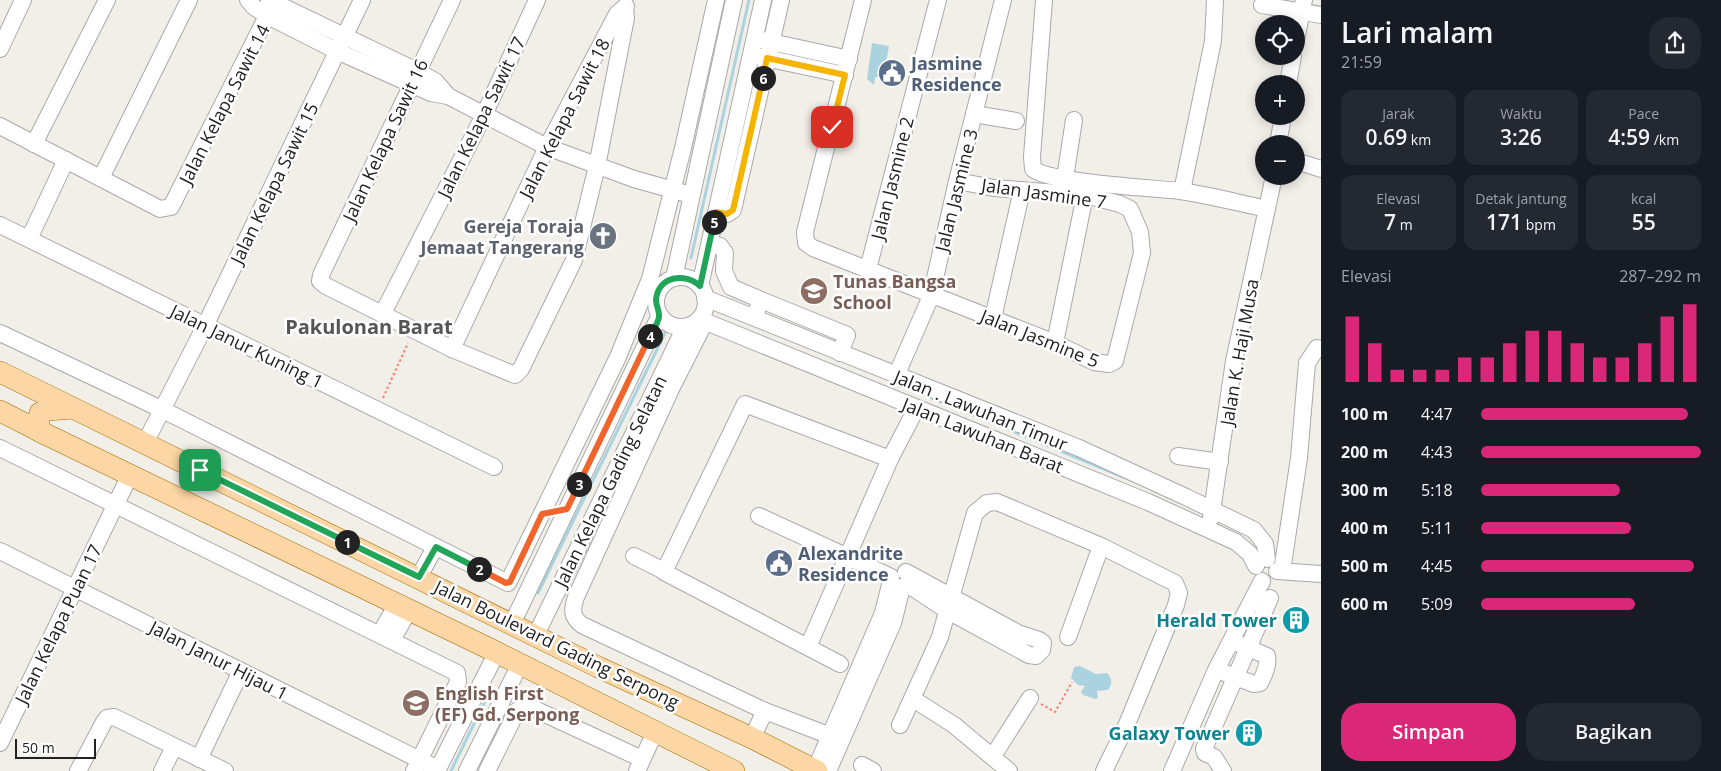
<!DOCTYPE html>
<html lang="id">
<meta charset="utf-8">
<style>
:root{--surface:#171b24;--page:#242831;--text:#f1f3f6;--muted:#9ea1a6;--accent:#db2777}
body{margin:0;font-family:"Open Sans",sans-serif;background:var(--page);color:var(--text);height:100vh;display:flex;flex-direction:column;font-size:19px;white-space:nowrap}
*{box-sizing:border-box;margin:0}
p{font-size:16px;color:var(--muted)}
.icon{flex:none;width:28px;height:28px;fill:none;stroke:currentColor;stroke-width:2;stroke-linecap:round;stroke-linejoin:round}
.map{position:relative;flex:1;overflow:hidden}
.side{display:flex;flex-direction:column;background:var(--surface);width:400px}
.side>*{flex:none}
.tools{position:absolute;left:1255px;top:15px;display:grid;gap:10px}
.tools a{display:grid;place-items:center;width:50px;height:50px;border-radius:50%;background:var(--surface);box-shadow:0 2px 12px #0003;font-size:25px}
.scale{position:absolute;left:15px;bottom:12px;width:81px;box-sizing:border-box;padding-left:5px;border:2px solid #222;border-top:0;font-size:14px;line-height:18px;white-space:nowrap;color:#222;-webkit-text-stroke:4px #fff;paint-order:stroke}
.pin{position:absolute;display:grid;place-items:center;width:42px;height:42px;color:#fff;margin:-21px;border-radius:10px;box-shadow:0 2px 8px #0006}
.km{position:absolute;width:25px;height:25px;margin:-12px;border-radius:50%;background:#222;color:#fff;font-size:14px;line-height:25px;text-align:center}
.round{display:grid;place-items:center;flex:none;width:52px;height:52px;border-radius:20px;background:var(--page)}
.overview{display:flex;align-items:center;justify-content:space-between;height:85px;padding:0 20px}
h1{font-size:28px;font-weight:600;line-height:38px}
.metrics{display:grid;grid-template-columns:repeat(3,1fr);gap:8px;height:85px;padding:5px 20px}
.metrics div{display:grid;align-content:center;border-radius:12px;background:var(--page);text-align:center}
.metrics b{font-size:21px;font-weight:600}
.metrics small{font-size:14px;font-weight:400}
.metrics p{font-size:14px}
.chart{height:140px;padding:10px 20px}
.chart p{display:flex;justify-content:space-between}
.chart svg{width:100%;height:90px;margin-top:5px;stroke:var(--accent);stroke-width:6}
.cta{display:flex;gap:10px;margin-top:auto;padding:10px 20px}
.cta a{flex:1;height:58px;border-radius:20px;background:var(--accent);color:#fff;font-size:20px;font-weight:600;line-height:58px;text-align:center}
.cta a+a{background:var(--page);color:var(--text)}
ul{padding:0 20px;list-style:none;font-size:16px}
li{display:grid;grid-template-columns:80px 60px 1fr;align-items:center;height:38px}
li i{height:12px;border-radius:6px;background:var(--accent)}
main{display:flex;flex:1;min-height:0}
.map>svg:first-child{display:block}
</style>
<main>
<div class="map">
<svg width="1321" height="771" viewBox="0 0 1321 771">
<rect width="100%" height="100%" fill="#f2efe9"/>
<g fill="#aad3df">
<path d="M872,43l17,3 -6,32 -8,-1 -1,8 -7,-6z"/>
<path d="M1080,666l16,8 11,-1c5,6 6,10 1,17l-11,1 1,7 -3,1 -12,-4 -2,-3 4,-6 -7,-1 -7,-7 3,-11z"/>
</g>
<g fill="none" stroke-linecap="round" stroke-linejoin="round">
<g stroke="#aad3df" stroke-width="3">
<path d="M691,258l58,-258"/>
<path d="M898,384l228,94"/>
<path d="M538,593l128,-262"/>
<path d="M451,771l38,-78"/>
</g>
<defs>
<g id="minor">
<path d="M248,0l6,7 14,9 69,35 94,42 17,3"/>
<path d="M269,0l148,71 18,10 13,15 99,51 87,32 57,16"/>
<path d="M452,0l-131,275 -1,6 6,5 126,63 63,26 6,-6 53,-109 23,-94 29,-148 -1,-9"/>
<path d="M863,0l-58,232 1,11 7,5 242,95 39,19 15,2 6,-3 27,-108 -2,-21 -10,-23 -10,-5 -35,-9 -91,-7 -37,-7"/>
<path d="M1044,0l-12,157 1,12c17,14 120,19 147,22 29,4 58,12 87,18"/>
<path d="M1262,5l59,10"/>
<path d="M762,40l87,19"/>
<path d="M1296,40l8,-40"/>
<path d="M0,49l23,-49"/>
<path d="M756,56l89,19"/>
<path d="M1288,84l5,-28"/>
<path d="M974,114l42,7"/>
<path d="M0,126l160,83 11,-2 104,-207"/>
<path d="M34,144l73,-144"/>
<path d="M1278,144l5,-28"/>
<path d="M1296,161l25,8"/>
<path d="M101,178l88,-178"/>
<path d="M1065,178l9,-58"/>
<path d="M1182,191l31,-150 2,-41"/>
<path d="M716,212l11,2 6,-4 48,-210"/>
<path d="M0,225l494,242"/>
<path d="M29,239l37,-79"/>
<path d="M710,243l10,3 5,7 -1,18 7,16 30,13 -4,10"/>
<path d="M868,269l70,-269"/>
<circle cx="681" cy="302" r="25"/>
<path d="M674,278l60,-278"/>
<path d="M700,286l63,-286"/>
<path d="M705,298l374,150 107,49 68,33 11,14 2,15"/>
<path d="M761,300l86,35 -7,18"/>
<path d="M383,313l101,-198 53,-115"/>
<path d="M993,318l29,-128"/>
<path d="M699,319l449,183 88,40 14,12 6,12"/>
<path d="M705,322l-34,67 -95,208c-4,12 -5,20 6,28l183,86 63,24"/>
<path d="M0,333l161,76 347,174 109,-224 33,-80 33,-131 33,-148"/>
<path d="M1055,343l30,-148"/>
<path d="M452,349l95,-202 70,-133 9,-8"/>
<path d="M896,376l35,-80 26,-115 46,-181"/>
<path d="M145,443l60,-117 157,-326"/>
<path d="M0,448l457,225 1,9 -44,89"/>
<path d="M1178,456l42,6"/>
<path d="M759,516l132,61"/>
<path d="M1211,518l23,-157 40,-185"/>
<path d="M0,551l438,218"/>
<path d="M634,556l30,15"/>
<path d="M1277,571l44,3"/>
<path d="M1282,571l17,-113 8,-95 10,-15 4,1"/>
<path d="M906,572l112,61 21,7 4,3 -1,7 -6,6 -7,-1 -81,-44 -41,-27"/>
<path d="M419,577l16,-30"/>
<path d="M512,624l148,-309"/>
<path d="M380,634l17,-30"/>
<path d="M536,635l149,-308"/>
<path d="M1068,637l33,-91"/>
<path d="M392,640l17,-30"/>
<path d="M808,647l82,-188 26,-50"/>
<path d="M840,664l-176,-92 81,-168 145,55"/>
<path d="M1225,673l29,11 6,-1c4,-8 9,-18 7,-27l-28,-12"/>
<path d="M913,699l41,26 55,46"/>
<path d="M900,725l40,-88 35,-124 12,-10 10,-1 104,44 74,37 4,10 -3,12 -49,119 -23,47"/>
<path d="M752,738l13,-27"/>
<path d="M0,743l130,-268"/>
<path d="M993,756l37,-58"/>
<path d="M199,759l42,-88"/>
<path d="M862,765l11,6"/>
<path d="M815,770l68,-157 8,-32"/>
<path d="M78,771l26,-49 3,-4 7,-1 111,54"/>
<path d="M162,771l12,-24"/>
<path d="M437,771l60,-119"/>
<path d="M467,771l53,-107"/>
<path d="M487,771l30,-60 6,-4h7l112,52"/>
<path d="M637,771l18,-39"/>
<path d="M828,771l65,-148 9,-36"/>
<path d="M1172,771l44,-101 46,-89"/>
<path d="M1223,771l-9,-14 -9,-4 -1,-4 66,-151"/>
</g>
<g id="major">
<path d="M0,372l598,295 154,71 65,33"/>
<path d="M0,411l41,21 451,218 242,121"/>
<path d="M41,432l-3,-9 2,-10 8,-3 25,-2"/>
</g>
</defs>
<use href="#minor" stroke="#a9a9a9" stroke-width="18"/>
<use href="#major" stroke="#a06b00" stroke-width="22"/>
<g stroke="#fa8072" stroke-width="2" stroke-dasharray="2.5 2.5" stroke-linecap="butt">
<path d="M383,398l25,-55"/>
<path d="M1041,704l14,8 17,-30"/>
</g>
<use href="#minor" stroke="#fff" stroke-width="16"/>
<use href="#major" stroke="#fcd6a4" stroke-width="21"/>
</g>
<g fill="none" stroke-linecap="round" stroke-linejoin="round">
<defs>
<path id="split-1" d="M200,470l147,72"/>
<path id="split-2" d="M347,542l72,35 17,-30 43,22"/>
<path id="split-3" d="M479,569l27,14 4,-1 32,-68 25,-5 12,-25"/>
<path id="split-4" d="M579,484l71,-148"/>
<path id="split-5" d="M650,336c2,-5 10,-15 9,-21 0,-5 -3,-10 -3,-15 2,-24 29,-28 44,-14l14,-64"/>
<path id="split-6" d="M714,222l2,-10 11,2 6,-4 30,-132"/>
<path id="split-7" d="M763,78l4,-20 78,17 -13,52"/>
</defs>
<use href="#split-1" stroke="#fff" stroke-width="10"/>
<use href="#split-2" stroke="#fff" stroke-width="10"/>
<use href="#split-3" stroke="#fff" stroke-width="10"/>
<use href="#split-4" stroke="#fff" stroke-width="10"/>
<use href="#split-5" stroke="#fff" stroke-width="10"/>
<use href="#split-6" stroke="#fff" stroke-width="10"/>
<use href="#split-7" stroke="#fff" stroke-width="10"/>
<use href="#split-1" stroke="#22a559" stroke-width="6"/>
<use href="#split-2" stroke="#22a559" stroke-width="6"/>
<use href="#split-3" stroke="#f0652b" stroke-width="6"/>
<use href="#split-4" stroke="#f0652b" stroke-width="6"/>
<use href="#split-5" stroke="#22a559" stroke-width="6"/>
<use href="#split-6" stroke="#f5b400" stroke-width="6"/>
<use href="#split-7" stroke="#f5b400" stroke-width="6"/>
</g>
<defs>
<symbol id="civic-disc" viewBox="-11 -11 22 22"><circle r="9.5" fill="#5c6f8a" stroke="#fff"/><path d="M-.6-6.5H3V-4.5H.6V-3L4-1V1h2V6H-6V1h2V-1L-.6-3ZM-1.2 2.5V6h2.4V2.5Z" fill="#fff"/></symbol>
<symbol id="church-disc" viewBox="-11 -11 22 22"><circle r="9.5" fill="#6b7280" stroke="#fff"/><path d="M-1.2-6h2.4v3.5h3.3v2.4h-3.3V6h-2.4V-.1h-3.3v-2.4h3.3Z" fill="#fff"/></symbol>
<symbol id="school-disc" viewBox="-11 -11 22 22"><circle r="9.5" fill="#8d6e63" stroke="#fff"/><path d="M0-5L7-2L0 1L-7-2ZM-4 1L0 2.5L4 1V4Q0 6-4 4Z" fill="#fff"/></symbol>
<symbol id="building-disc" viewBox="-11 -11 22 22"><circle r="9.5" fill="#0f9aa8" stroke="#fff"/><path d="M-4-6H4V6H1V3H-1V6H-4ZM-2.5-4.3h1.7v1.8h-1.7ZM.8-4.3h1.7v1.8H.8ZM-2.5-1h1.7V.8h-1.7ZM.8-1h1.7V.8H.8Z" fill="#fff"/></symbol>
</defs>
<g fill-rule="evenodd">
<use href="#civic-disc" x="876" y="57" width="32" height="32"/>
<use href="#church-disc" x="587" y="220" width="32" height="32"/>
<use href="#school-disc" x="798" y="275" width="32" height="32"/>
<use href="#civic-disc" x="763" y="547" width="32" height="32"/>
<use href="#building-disc" x="1280" y="604" width="32" height="32"/>
<use href="#school-disc" x="400" y="687" width="32" height="32"/>
<use href="#building-disc" x="1233" y="717" width="32" height="32"/>
</g>
<g text-anchor="middle" dominant-baseline="central" stroke-width="5" stroke-linejoin="round" paint-order="stroke">
<g font-size="18" font-weight="bold" fill="#4e5e75" stroke="#fff" text-anchor="start">
<text x="911" y="63">Jasmine<tspan x="911" dy="21">Residence</tspan></text>
<text x="798" y="553">Alexandrite<tspan x="798" dy="21">Residence</tspan></text>
</g>
<g font-size="18" fill="#222" stroke="#fff">
<text transform="translate(224 104) rotate(-63)">Jalan Kelapa Sawit 14</text>
<text transform="translate(481 117) rotate(-64)">Jalan Kelapa Sawit 17</text>
<text transform="translate(564 118) rotate(-63)">Jalan Kelapa Sawit 18</text>
<text transform="translate(385 140) rotate(-65)">Jalan Kelapa Sawit 16</text>
<text transform="translate(892 178) rotate(-76)">Jalan Jasmine 2</text>
<text transform="translate(274 183) rotate(-64)">Jalan Kelapa Sawit 15</text>
<text transform="translate(956 190) rotate(-76)">Jalan Jasmine 3</text>
<text transform="translate(1044 193) rotate(8)">Jalan Jasmine 7</text>
<text transform="translate(1040 338) rotate(22)">Jalan Jasmine 5</text>
<text transform="translate(247 346) rotate(26)">Jalan Janur Kuning 1</text>
<text transform="translate(1239 352) rotate(-80)">Jalan K. Haji Musa</text>
<text transform="translate(981 410) rotate(22)">Jalan . Lawuhan Timur</text>
<text transform="translate(983 435) rotate(22)">Jalan Lawuhan Barat</text>
<text transform="translate(610 481) rotate(-64)">Jalan Kelapa Gading Selatan</text>
<text transform="translate(58 624) rotate(-64)">Jalan Kelapa Puan 17</text>
<text transform="translate(557 644) rotate(26)">Jalan Boulevard Gading Serpong</text>
<text transform="translate(219 660) rotate(27)">Jalan Janur Hijau 1</text>
</g>
<g font-size="18" font-weight="bold" fill="#5b616d" stroke="#fff" text-anchor="end">
<text x="584" y="226">Gereja Toraja<tspan x="584" dy="21">Jemaat Tangerang</tspan></text>
</g>
<g font-size="18" font-weight="bold" fill="#785e54" stroke="#fff" text-anchor="start">
<text x="833" y="281">Tunas Bangsa<tspan x="833" dy="21">School</tspan></text>
<text x="435" y="693">English First<tspan x="435" dy="21">(EF) Gd. Serpong</tspan></text>
</g>
<g font-size="18" font-weight="bold" fill="#0d838f" stroke="#fff" text-anchor="end">
<text x="1277" y="620">Herald Tower</text>
<text x="1230" y="733">Galaxy Tower</text>
</g>
<g font-size="20" font-weight="bold" fill="#555" stroke="#fff">
<text x="369" y="326">Pakulonan Barat</text>
</g>
</g>
</svg>
<div class="tools">
<a><svg class="icon" aria-label="locate" viewBox="0 0 24 24"><circle cx="12" cy="12" r="6"/><path d="M12 2v4M12 18v4M2 12h4M18 12h4"/></svg></a>
<a>+</a>
<a>−</a>
</div>
<div class="scale">50 m</div>
<div class="pin" style="left:200px;top:470px;background:#1e9e55"><svg class="icon" aria-label="arrive" viewBox="0 0 24 24"><path d="M6 21V4h12l-3 4 3 4H6"/></svg></div>
<div class="pin" style="left:832px;top:127px;background:#d93025"><svg class="icon" aria-label="check" viewBox="0 0 24 24"><path d="M5 12l5 5 9-10"/></svg></div>
<b class="km" style="left:347px;top:542px">1</b>
<b class="km" style="left:479px;top:569px">2</b>
<b class="km" style="left:579px;top:484px">3</b>
<b class="km" style="left:650px;top:336px">4</b>
<b class="km" style="left:714px;top:222px">5</b>
<b class="km" style="left:763px;top:78px">6</b>
</div>
<section class="side">
<div class="overview"><div><h1>Lari malam</h1><p>21:59</p></div><a class="round"><svg class="icon" aria-label="share" viewBox="0 0 24 24"><path d="M12 15V3M7 8l5-5 5 5M5 13v7h14v-7"/></svg></a></div>
<div class="metrics">
<div><p>Jarak</p><b>0.69<small> km</small></b></div>
<div><p>Waktu</p><b>3:26</b></div>
<div><p>Pace</p><b>4:59<small> /km</small></b></div>
</div>
<div class="metrics">
<div><p>Elevasi</p><b>7<small> m</small></b></div>
<div><p>Detak jantung</p><b>171<small> bpm</small></b></div>
<div><p>kcal</p><b>55</b></div>
</div>
<div class="chart"><p><span>Elevasi</span>287–292 m</p>
<svg viewBox="0 0 160 44" preserveAspectRatio="none"><path d="M5 44V12M15 44V25M25 44V38M35 44V38M45 44V38M55 44V32M65 44V32M75 44V25M85 44V19M95 44V19M105 44V25M115 44V32M125 44V32M135 44V25M145 44V12M155 44V6"/></svg>
</div>
<ul>
<li><b>100 m</b>4:47<i style="width:94%"></i></li>
<li><b>200 m</b>4:43<i style="width:100%"></i></li>
<li><b>300 m</b>5:18<i style="width:63%"></i></li>
<li><b>400 m</b>5:11<i style="width:68%"></i></li>
<li><b>500 m</b>4:45<i style="width:97%"></i></li>
<li><b>600 m</b>5:09<i style="width:70%"></i></li>
</ul>
<div class="cta"><a>Simpan</a><a>Bagikan</a></div>
</section>
</main>
